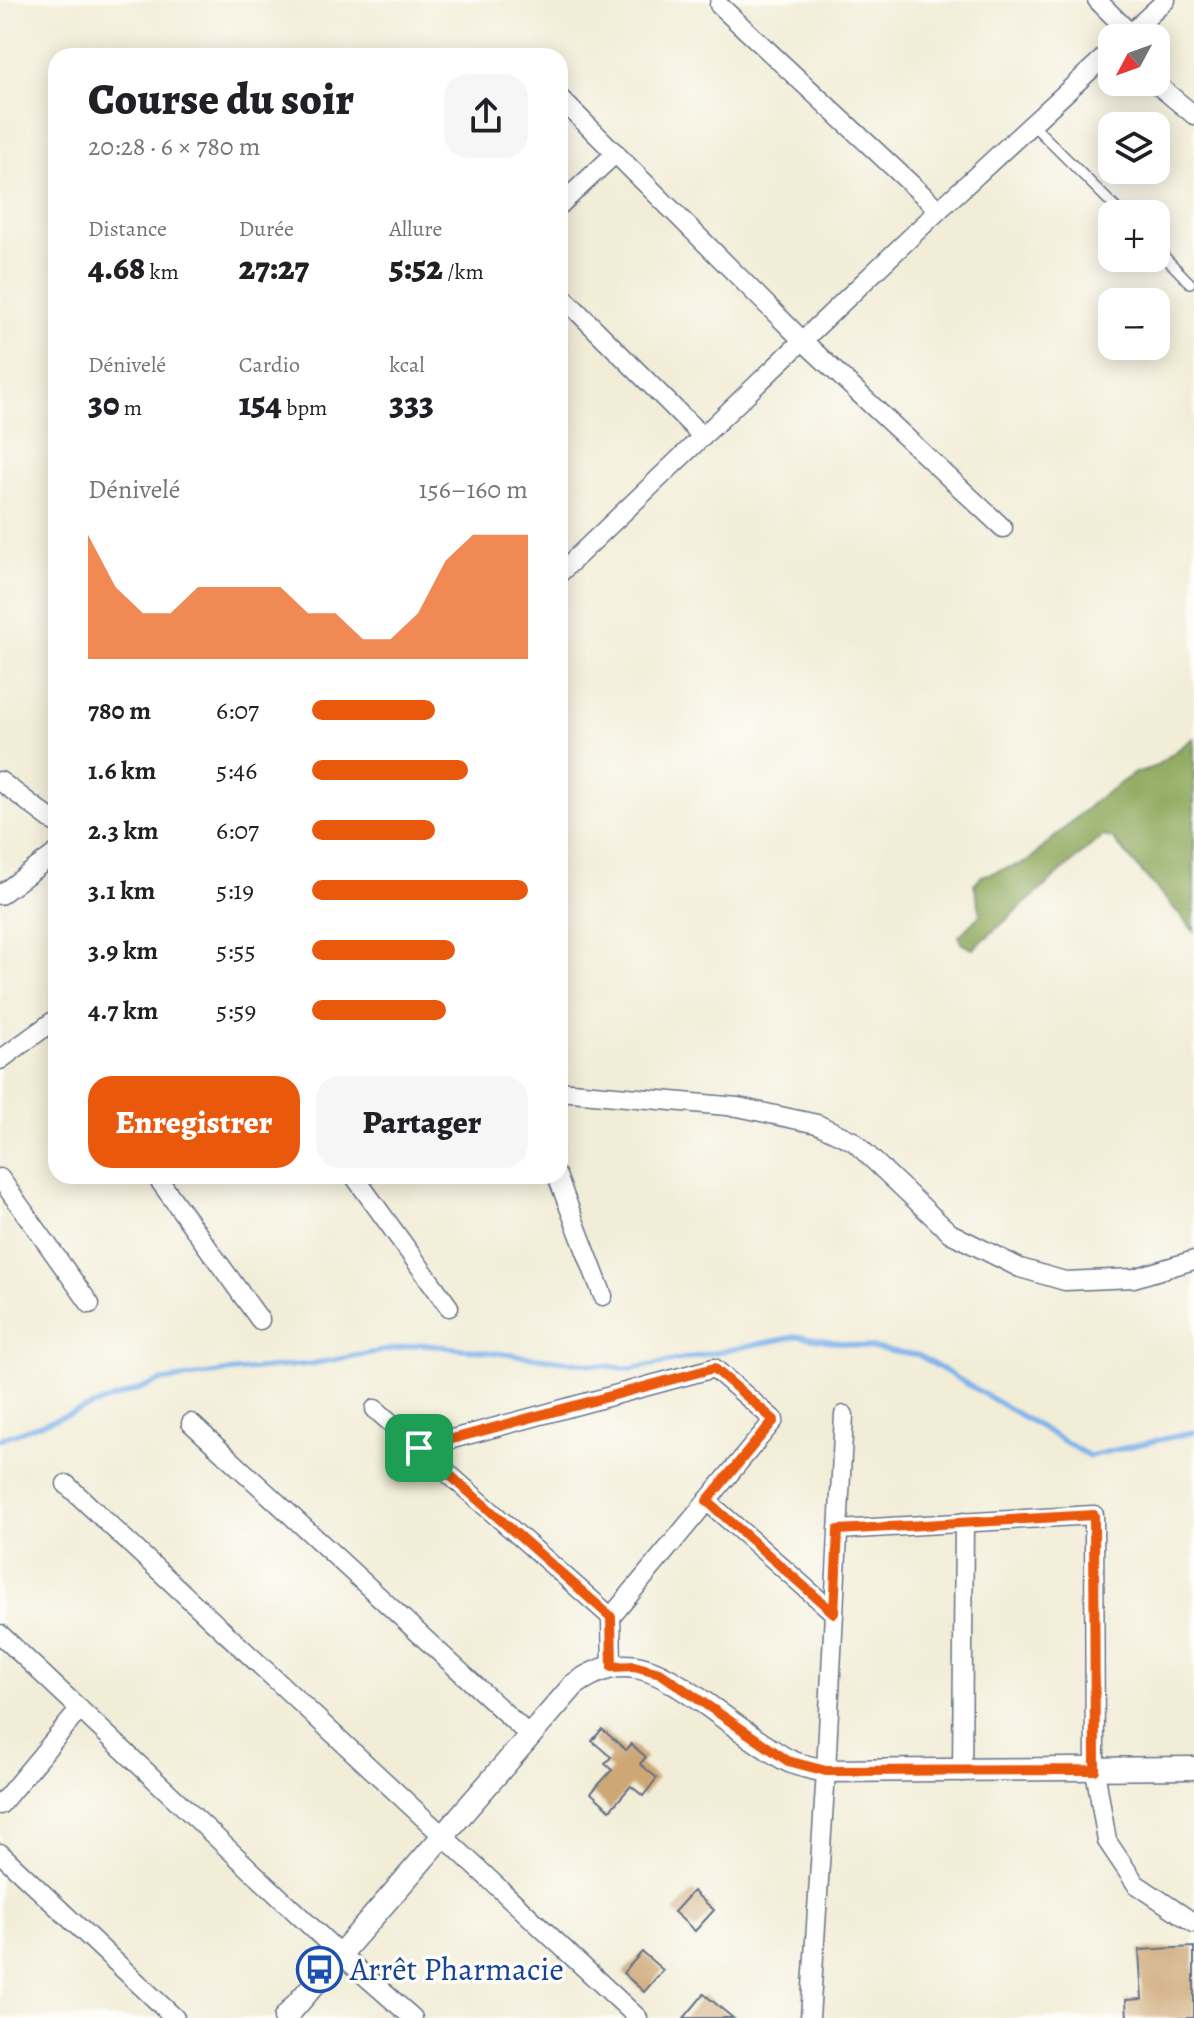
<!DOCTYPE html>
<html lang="fr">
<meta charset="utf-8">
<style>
:root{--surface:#fff;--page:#f6f6f6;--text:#202124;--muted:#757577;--accent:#ea580c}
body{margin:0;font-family:Alegreya,serif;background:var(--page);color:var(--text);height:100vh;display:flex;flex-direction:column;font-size:30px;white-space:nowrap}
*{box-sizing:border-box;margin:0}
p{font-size:26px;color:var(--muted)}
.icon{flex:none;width:44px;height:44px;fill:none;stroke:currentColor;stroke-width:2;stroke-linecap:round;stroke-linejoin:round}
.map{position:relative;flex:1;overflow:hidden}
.drawer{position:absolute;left:48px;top:48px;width:520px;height:1136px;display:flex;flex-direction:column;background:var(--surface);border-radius:24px;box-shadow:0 4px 20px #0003}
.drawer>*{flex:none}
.needle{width:52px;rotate:229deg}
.buttons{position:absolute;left:1098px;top:24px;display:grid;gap:16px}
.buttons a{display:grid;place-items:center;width:72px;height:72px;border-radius:16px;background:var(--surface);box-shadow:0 4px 20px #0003;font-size:40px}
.pin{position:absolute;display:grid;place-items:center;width:68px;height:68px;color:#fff;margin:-34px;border-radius:16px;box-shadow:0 4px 12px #0006}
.round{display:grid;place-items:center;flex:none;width:84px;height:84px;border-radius:24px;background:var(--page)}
.head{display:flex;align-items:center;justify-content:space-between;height:136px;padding:0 40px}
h1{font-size:44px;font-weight:800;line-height:60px}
.stats{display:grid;grid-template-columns:repeat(3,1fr);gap:12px;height:136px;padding:8px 40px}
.stats div{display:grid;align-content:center}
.stats b{font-size:34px;font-weight:800}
.stats small{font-size:22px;font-weight:400}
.stats p{font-size:22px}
.chart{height:224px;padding:16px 40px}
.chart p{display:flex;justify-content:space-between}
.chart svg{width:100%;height:144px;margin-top:8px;fill:var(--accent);opacity:.7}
.action{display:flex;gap:16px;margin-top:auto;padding:16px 40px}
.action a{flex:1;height:92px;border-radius:24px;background:var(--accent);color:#fff;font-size:32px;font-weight:800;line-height:92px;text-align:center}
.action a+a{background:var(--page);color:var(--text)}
ul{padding:0 40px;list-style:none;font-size:26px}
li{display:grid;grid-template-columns:128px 96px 1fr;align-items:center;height:60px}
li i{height:20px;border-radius:10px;background:var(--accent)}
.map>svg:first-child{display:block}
</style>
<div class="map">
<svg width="1194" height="2018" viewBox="0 0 1194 2018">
<rect width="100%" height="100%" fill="#fdfcf7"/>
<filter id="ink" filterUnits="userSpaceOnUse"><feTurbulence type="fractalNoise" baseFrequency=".0125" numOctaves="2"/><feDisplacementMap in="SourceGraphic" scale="16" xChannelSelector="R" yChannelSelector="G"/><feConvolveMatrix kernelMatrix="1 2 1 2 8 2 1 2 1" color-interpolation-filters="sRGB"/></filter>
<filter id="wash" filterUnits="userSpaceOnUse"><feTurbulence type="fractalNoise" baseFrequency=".006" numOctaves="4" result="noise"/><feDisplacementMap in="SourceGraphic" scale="32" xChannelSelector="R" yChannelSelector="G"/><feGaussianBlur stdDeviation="1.8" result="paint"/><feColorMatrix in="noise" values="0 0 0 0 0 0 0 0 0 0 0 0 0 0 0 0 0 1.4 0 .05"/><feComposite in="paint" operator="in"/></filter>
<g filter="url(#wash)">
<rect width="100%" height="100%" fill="#f2edd7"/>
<path fill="#8aa557" stroke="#526a5a" stroke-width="2" d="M1194,738v193l-82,-93 -10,-2 -129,113 -12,-6 -2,-7 22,-22 -7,-30 8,-8 45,-14 69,-62 39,-27 19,-6z"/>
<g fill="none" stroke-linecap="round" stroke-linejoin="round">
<path stroke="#7eb2eb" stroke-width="5" d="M0,1439l162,-58 62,-9 87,-8 110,-20 211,25 167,-33 119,19 171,101 105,-24"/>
</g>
<g id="blocks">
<g fill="#cea777">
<path d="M602,1729l24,21 5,-6 15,13 -6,7 17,14 -14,18 -12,-10 -21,24 -19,-17 21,-23 -7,-6 6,-7 -19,-16z"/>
<path d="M693,1891l21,19 -19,21 -21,-19z"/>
<path d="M1194,1947v71h-67l-1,-18 16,-1 -3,-49z"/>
<path d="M642,1952l21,18 -19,22 -21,-19z"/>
<path d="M704,1994l29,24h-49z"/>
</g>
</g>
</g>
<g filter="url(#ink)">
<use href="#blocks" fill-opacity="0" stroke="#667288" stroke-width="2"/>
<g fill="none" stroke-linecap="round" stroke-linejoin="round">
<defs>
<g id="service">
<path d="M1032,124l90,90"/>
<path d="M1156,248l34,35"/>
</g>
<g id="minor">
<path d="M1097,0l33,33"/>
<path d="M719,5l220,205"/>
<path d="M1125,38l41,-38"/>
<path d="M1154,82l40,33"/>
<path d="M560,98l243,243 200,187"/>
<path d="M560,205l56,-52"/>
<path d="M560,294l143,143"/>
<path d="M560,573l379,-363 173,-160"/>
<path d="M0,781l56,42"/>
<path d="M0,895l56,-42"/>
<path d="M0,1060l56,-41"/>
<path d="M560,1091l178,16 79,17 36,17 97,92 70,35 45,13 69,-3 60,-18"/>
<path d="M156,1176l104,144"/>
<path d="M354,1176l95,131"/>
<path d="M557,1176l46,120"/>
<path d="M0,1178l90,126"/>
<path d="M375,1409l236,208"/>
<path d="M191,1423l339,313"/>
<path d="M419,1448l295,-80 60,52 -163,197 1,50"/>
<path d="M66,1484l572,534"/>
<path d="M707,1501l127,112"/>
<path d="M838,1530l256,-15 1,255 12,71 29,43 58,39"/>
<path d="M0,1634l340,320 73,64"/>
<path d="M962,1772l2,-250"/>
<path d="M0,1805l80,-96"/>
<path d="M0,1853l175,165"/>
<path d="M810,2018l16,-247 18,-356"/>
</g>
<path id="tertiary" d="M285,2018l289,-333c51,-37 84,-14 129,17 27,19 53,40 82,57 12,7 28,9 41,12l368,-3"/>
</defs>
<use href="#service" stroke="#667288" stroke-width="12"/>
<use href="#minor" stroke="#667288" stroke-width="21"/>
<use href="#tertiary" stroke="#667288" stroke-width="25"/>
<use href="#service" stroke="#fff" stroke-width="9"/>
<use href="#minor" stroke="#fff" stroke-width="18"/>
<use href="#tertiary" stroke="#fff" stroke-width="22"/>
</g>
</g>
<g fill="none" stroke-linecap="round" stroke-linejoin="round" filter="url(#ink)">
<defs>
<path id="route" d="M714,1368l60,52 -67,81 127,112 4,-83 256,-15 1,255 -269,1 -38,-10 -128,-88 -26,-7 -22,1 -1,-50 -192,-169z"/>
</defs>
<use href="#route" stroke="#fff" stroke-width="16"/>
<use href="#route" stroke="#ea580c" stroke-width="10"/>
</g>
<defs>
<symbol id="bus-ring" viewBox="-11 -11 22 22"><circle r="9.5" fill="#fdfcf7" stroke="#1a4fb4" stroke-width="1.5"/><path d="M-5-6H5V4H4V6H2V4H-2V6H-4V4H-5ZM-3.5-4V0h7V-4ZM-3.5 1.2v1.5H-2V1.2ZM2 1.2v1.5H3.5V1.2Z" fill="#1a4fb4"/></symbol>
</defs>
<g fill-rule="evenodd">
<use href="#bus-ring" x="294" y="1944" width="51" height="51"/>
</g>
<g text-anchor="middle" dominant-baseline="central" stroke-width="7" stroke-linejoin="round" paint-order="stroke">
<g font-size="32" fill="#164399" stroke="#fdfcf7" text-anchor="start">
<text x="350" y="1969">Arrêt Pharmacie</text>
</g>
</g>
</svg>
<div class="buttons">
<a><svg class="needle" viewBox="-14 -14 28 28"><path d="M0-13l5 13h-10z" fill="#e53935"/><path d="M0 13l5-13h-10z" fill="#757577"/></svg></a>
<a><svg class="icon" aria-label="layers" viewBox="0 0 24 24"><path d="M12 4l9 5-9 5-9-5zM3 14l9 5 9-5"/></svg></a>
<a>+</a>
<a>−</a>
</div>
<div class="pin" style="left:419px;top:1448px;background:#1e9e55"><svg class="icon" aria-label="arrive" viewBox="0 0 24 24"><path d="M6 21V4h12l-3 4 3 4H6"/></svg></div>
<section class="drawer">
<div class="head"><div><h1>Course du soir</h1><p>20:28 · 6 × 780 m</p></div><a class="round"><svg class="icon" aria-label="share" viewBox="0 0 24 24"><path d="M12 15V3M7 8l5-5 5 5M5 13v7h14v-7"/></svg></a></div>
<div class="stats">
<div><p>Distance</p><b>4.68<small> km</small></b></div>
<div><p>Durée</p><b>27:27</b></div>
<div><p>Allure</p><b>5:52<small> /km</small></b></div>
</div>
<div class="stats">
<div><p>Dénivelé</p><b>30<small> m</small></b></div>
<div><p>Cardio</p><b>154<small> bpm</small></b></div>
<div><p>kcal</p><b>333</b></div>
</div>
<div class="chart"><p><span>Dénivelé</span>156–160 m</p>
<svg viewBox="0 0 160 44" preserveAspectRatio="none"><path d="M0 44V6L10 22L20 30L30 30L40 22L50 22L60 22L70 22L80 30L90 30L100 38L110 38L120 30L130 14L140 6L150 6L160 6V44z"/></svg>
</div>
<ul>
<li><b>780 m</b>6:07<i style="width:57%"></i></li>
<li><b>1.6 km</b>5:46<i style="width:72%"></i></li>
<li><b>2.3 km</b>6:07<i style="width:57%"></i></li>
<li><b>3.1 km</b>5:19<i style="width:100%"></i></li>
<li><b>3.9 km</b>5:55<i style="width:66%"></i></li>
<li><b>4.7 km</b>5:59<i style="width:62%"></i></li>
</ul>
<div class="action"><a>Enregistrer</a><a>Partager</a></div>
</section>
</div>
